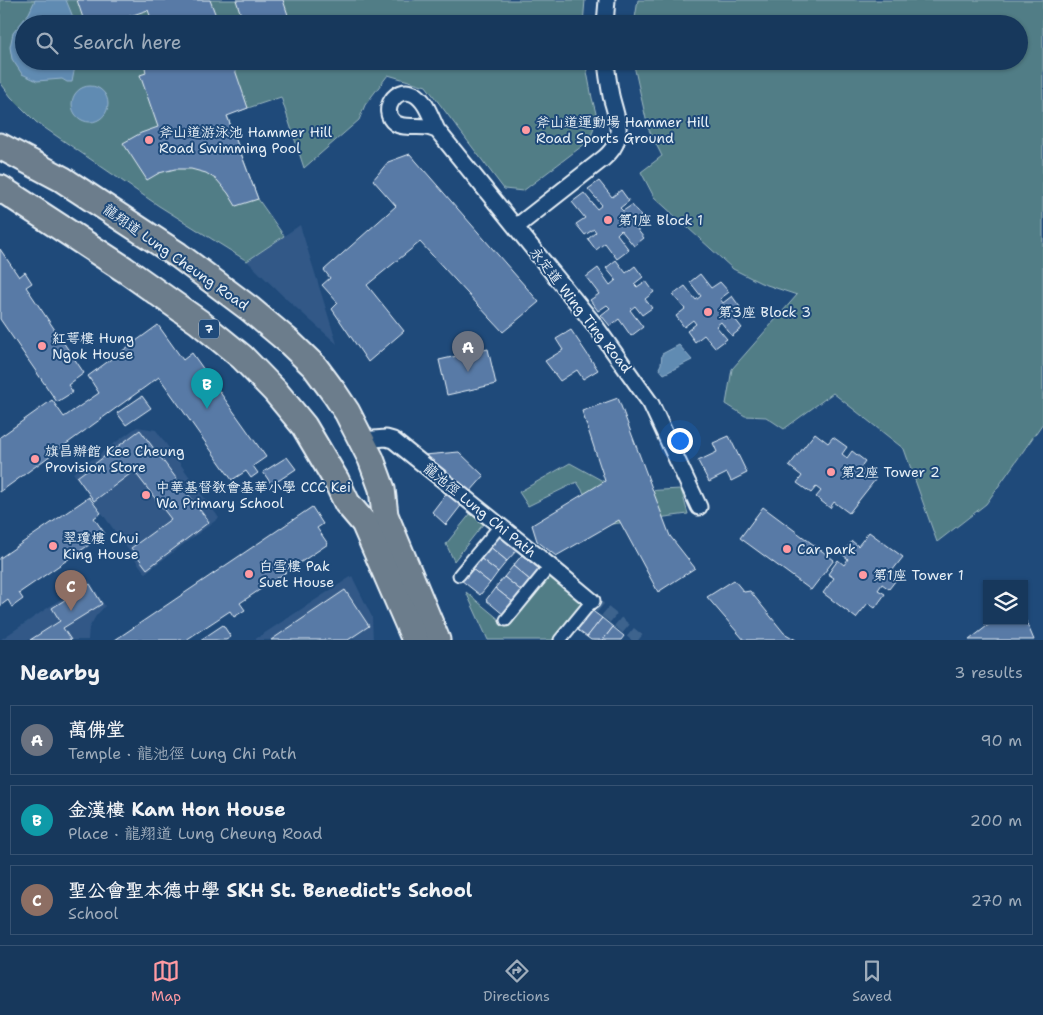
<!DOCTYPE html>
<meta charset="utf-8">
<style>
body{margin:0;font-family:"Shantell Sans","LXGW WenKai TC",sans-serif;background:#203f62;color:#f1f3f6}
.controls{position:absolute;right:15px;bottom:15px;display:grid;overflow:hidden;border-radius:0px;box-shadow:0 1px 4px #0004}
.controls button{width:45px;height:45px;display:grid;place-items:center;padding:0;border:0;border-bottom:1px solid #365272;background:#17385c;color:#f1f3f6;font:25px sans-serif}
.you{position:absolute;left:679px;top:440px;width:18px;height:18px;margin:-12px;border:4px solid #fff;border-radius:50%;background:#1a73e8;box-shadow:0 0 0 8px #1a73e833}
.badge{display:grid;place-items:center;width:32px;height:32px;border-radius:50%;background:#ff9aa2;color:#fff;font-size:16px;font-weight:700}
.pin{position:absolute;translate:-50% -41px;filter:drop-shadow(0 1px 2px #0008)}
.pin::after{content:'';position:absolute;top:26px;width:18px;height:15px;background:inherit;clip-path:polygon(0 0,100% 0,50% 100%)}
.list{margin:0;padding:0;list-style:none}
h2{display:flex;justify-content:space-between;align-items:center;height:65px;margin:0;padding:0 20px;font-size:21px}
h2 small{font-size:16px;font-weight:400;color:#9eacbb}
.list li{display:grid;grid-template-columns:32px 1fr auto;gap:15px;align-items:center;box-sizing:border-box;height:70px;margin:0 10px 10px;padding:0 10px;border:1px solid #365272;border-radius:0px}
.list b{display:block;font-size:19px;white-space:nowrap}
.list p{margin:0;font-size:16px;white-space:nowrap;color:#9eacbb}
.list em{font-size:16px;font-style:normal;color:#9eacbb}
.icon{flex:none;width:28px;height:28px;fill:none;stroke:currentColor;stroke-width:2;stroke-linecap:round;stroke-linejoin:round}
.map{position:relative;flex:none;width:1043px;height:640px;overflow:hidden}
.search{position:absolute;background:#17385c;box-shadow:0 1px 4px #0004;left:15px;right:15px;top:15px;height:55px;display:flex;align-items:center;gap:12px;box-sizing:border-box;padding:0 18px;border-radius:28px;color:#9eacbb;font-size:19px}
.sheet{height:305px;background:#17385c}
nav{display:flex;justify-content:space-around;align-items:center;box-sizing:border-box;height:70px;border-top:1px solid #365272;background:#17385c;font-size:14px;color:#9eacbb}
nav a{display:grid;justify-items:center;gap:2px}
nav .on{color:#ff9aa2}
.map>svg:first-child{display:block}
</style>
<div class="map">
<svg width="1043" height="640" viewBox="0 0 1043 640">
<rect width="100%" height="100%" fill="#1f4a7a"/>
<filter id="ink" filterUnits="userSpaceOnUse"><feTurbulence type="fractalNoise" baseFrequency=".02" numOctaves="2"/><feDisplacementMap in="SourceGraphic" scale="10" xChannelSelector="R" yChannelSelector="G"/><feConvolveMatrix kernelMatrix="1 2 1 2 8 2 1 2 1" color-interpolation-filters="sRGB"/></filter>
<g filter="url(#ink)">
<!-- built -->
<g fill="#305887">
<path d="M300,225l37,119 -53,-47 -37,-36z"/>
<path d="M137,427l19,3 63,88 -74,55 -72,-100z"/>
<path d="M352,576l20,41 1,23h-119z"/>
<path d="M89,580l16,26 -9,10 -7,12 -1,12h-88z"/>
</g>
<!-- green -->
<g fill="#517d86" stroke="#9cb7bf">
<path d="M0,0h585l-2,24h-559v37h561l7,37 5,19 -7,23 -67,51 -19,-2 -78,-103 -38,-11 -23,30 -6,15 -55,48 -23,-71 -54,18 31,84 26,37 -37,25 -88,-55 -123,-84 -25,-25 -11,-15z"/>
<path d="M638,0h405v423l-57,81 -49,38 -33,-93 -71,-56 -49,36 -18,-12 -21,-1 -19,-12 6,-35 65,-74 -36,-12 -28,-14 -79,-72 -13,-25 21,-16 -14,-28 -15,-67h386v-37h-385z"/>
<path d="M570,463l53,29 58,-3 7,25 -84,11 -27,-43 -49,24 -9,-14z"/>
<path d="M471,513l13,10 -30,38 -8,-17z"/>
<path d="M549,576l33,27 -30,37h-64l-22,-48 41,34z"/>
</g>
<!-- water -->
<g fill="#608bb2" stroke="#96b4ce">
<path d="M35,0h31l7,17v7h-49v37h52l-4,21h-5l-5,-3 -25,2 -15,-7 -10,-15 -2,-12 3,-14 16,-20z"/>
<circle cx="90" cy="104" r="18"/>
<path d="M679,345l13,15 -28,14 -5,-6 2,-4 1,-10z"/>
</g>
<!-- building -->
<g fill="#587aa6" stroke="#e8f1f8">
<path d="M77,0h133l9,24h-66l-5,-14 -42,14h-21z"/>
<path d="M236,0h47l8,24h-47z"/>
<path d="M144,61h88l16,47 -21,8 31,83 -22,7 -8,-13 -11,-13 -11,-7 -15,-4h-16l-16,4 -12,7 -24,-37 18,-10 17,-6 -18,-52 6,-2z"/>
<path d="M410,154l129,148 -36,30 -83,-90 -53,43 37,46 -36,31 -36,-53 6,-6 -16,-18 8,-7 -6,-8 72,-64 -23,-26 15,-18z"/>
<path d="M599,181l13,16 9,-7 8,11 -9,7 3,3 9,-6 9,11 -9,7 12,15 -10,8 -13,-16 -4,4 12,16 -12,9 -12,-16 -9,7 -8,-11 8,-7 -2,-3 -9,6 -9,-11 9,-6 -13,-16 12,-9 13,16 5,-4 -14,-16z"/>
<path d="M0,249l19,28 6,-5 7,11 -6,4 58,86 -16,12 5,7 -16,10 -57,-83z"/>
<path d="M616,260l10,13 9,-7 8,11 -9,7 3,3 9,-6 8,11 -9,7 7,9 -10,7 -7,-9 -5,4 13,17 -12,9 -12,-17 -9,7 -9,-11 9,-7 -3,-3 -9,6 -8,-11 9,-6 -13,-17 12,-9 12,17 6,-5 -10,-12z"/>
<path d="M700,274l11,14 9,-6 9,10 -9,7 3,4 9,-7 8,11 -9,7 11,14 -10,8 -11,-14 -5,4 11,13 -12,9 -11,-13 -9,7 -8,-11 9,-7 -3,-4 -9,7 -8,-11 9,-7 -12,-14 12,-9 11,14 5,-4 -11,-14z"/>
<path d="M158,325l25,35 9,-7 74,104 -13,9 5,7 -7,5 -5,-7 -14,9 -73,-103 -159,115v-55l52,-37 12,17 35,-24 -11,-17z"/>
<path d="M571,330l27,40 -15,9 -6,-9 -17,11 -15,-20 18,-11 -7,-11z"/>
<path d="M488,349l8,35 -49,11 -8,-35z"/>
<path d="M142,396l9,12 -25,17 -9,-12z"/>
<path d="M618,398l52,138 25,32 -37,24 -39,-72 -63,36 -19,-15 -5,-16 73,-44 -23,-70z"/>
<path d="M140,430l69,92 -62,47 -16,-21 40,-29 -37,-48 -40,30 -17,-24z"/>
<path d="M815,433l13,10 5,-6 14,10 -5,7 5,4 5,-7 13,10 -5,7 15,12 -26,33 -15,-11 -4,6 -14,-11 5,-6 -5,-4 -5,6 -14,-10 5,-7 -13,-10z"/>
<path d="M729,436l18,37 -16,8 -4,-8 -18,9 -11,-21 19,-9 -4,-9z"/>
<path d="M459,452l25,24 -14,16 -46,-37z"/>
<path d="M287,457l9,12 -24,16 -9,-13z"/>
<path d="M448,491l15,12 -17,22 -14,-13z"/>
<path d="M89,497l12,16 -7,5 11,16 -86,59 4,6 -11,8 -4,-7 -8,6v-48z"/>
<path d="M312,507l11,17 -6,4 11,16 -88,59 5,7 -11,7 -4,-6 -44,29h-71z"/>
<path d="M763,507l71,53 -23,30 -71,-52z"/>
<path d="M869,532l34,25 -11,14 7,5 -10,13 -7,-5 -4,6 7,4 -10,14 -7,-5 -12,15 -33,-25 11,-15 -6,-4 10,-14 6,5 4,-6 -6,-5 10,-13 6,5z"/>
<path d="M498,535l19,15 -10,11 -18,-15z"/>
<path d="M489,546l18,15 -9,11 -18,-14z"/>
<path d="M522,555l19,14 -10,12 -18,-15z"/>
<path d="M480,558l18,14 -8,11 -19,-15z"/>
<path d="M513,566l18,15 -8,11 -19,-15z"/>
<path d="M471,568l19,15 -10,12 -19,-15z"/>
<path d="M504,577l19,15 -9,11 -19,-15z"/>
<path d="M734,580l10,12 6,-1 34,42 12,7h-52l-37,-43z"/>
<path d="M90,584l12,20 -39,24 8,12h-41l30,-19 -8,-13z"/>
<path d="M495,588l19,15 -10,12 -18,-15z"/>
<path d="M345,590l24,36 -21,14h-77z"/>
<path d="M590,609l12,9 -15,19 -12,-9z"/>
<path d="M602,618l11,9 -10,13h-12l-4,-3z"/>
<path d="M992,621h26l2,4 6,-4 8,19h-65l22,-17z"/>
<path d="M223,625l8,12 -5,3h-24v-1z"/>
<path d="M613,627l11,9 -3,4h-18z"/>
</g>
<g fill="none" stroke-linecap="round" stroke-linejoin="round">
<!-- pedestrian-tunnel -->
<path stroke="#3d638d" stroke-width="11" stroke-dasharray="11 5.5" stroke-linecap="butt" d="M592,601l48,39"/>
<defs>
<g id="pedestrian">
<path d="M459,575l41,-49"/>
<path d="M506,620l44,-54"/>
<path d="M560,640l32,-39"/>
</g>
<g id="minor">
<path d="M605,24l2,-24"/>
<path d="M437,130c-4,-1 -8,-3 -11,-3 -10,-2 -22,2 -31,-4 -16,-12 1,-38 19,-29 12,6 17,24 23,36l157,194 57,80 48,103"/>
<path d="M516,227l88,-69c6,-5 11,-11 13,-19 4,-14 -3,-30 -6,-43 -2,-11 -4,-23 -5,-35"/>
<path d="M362,440l24,-2 7,2 157,126 42,35"/>
</g>
<g id="trunk">
<path d="M0,146l62,33 116,76 72,54 38,32 27,26 20,27 12,18 24,47 11,30 3,26 52,125"/>
<path d="M0,188l124,81 75,53 43,35 33,34 29,35 32,54 11,23 17,20 51,117"/>
</g>
</defs>
<!-- pedestrian casing -->
<use href="#pedestrian" stroke="#e8f1f8" stroke-width="15"/>
<!-- minor casing -->
<use href="#minor" stroke="#e8f1f8" stroke-width="19"/>
<!-- trunk casing -->
<use href="#trunk" stroke="#e8f1f8" stroke-width="29"/>
<!-- pedestrian -->
<use href="#pedestrian" stroke="#1f4a7a" stroke-width="11"/>
<!-- minor -->
<use href="#minor" stroke="#1f4a7a" stroke-width="15"/>
<!-- trunk -->
<use href="#trunk" stroke="#6c7d8c" stroke-width="25"/>
</g>
</g>
<!-- markers -->
<g fill="#ff9aa2" stroke="#1f4a7a" stroke-width="2">
<circle cx="526" cy="130" r="5"/>
<circle cx="149" cy="140" r="5"/>
<circle cx="608" cy="220" r="5"/>
<circle cx="708" cy="312" r="5"/>
<circle cx="42" cy="346" r="5"/>
<circle cx="35" cy="459" r="5"/>
<circle cx="831" cy="472" r="5"/>
<circle cx="146" cy="495" r="5"/>
<circle cx="53" cy="546" r="5"/>
<circle cx="787" cy="549" r="5"/>
<circle cx="249" cy="574" r="5"/>
<circle cx="863" cy="575" r="5"/>
</g>
<g text-anchor="middle" stroke-width="4" stroke-linejoin="round" paint-order="stroke">
<!-- shield labels -->
<rect fill="#1f4a7a" stroke="#acbfd2" stroke-width="1" x="199" y="319.5" width="20" height="19" rx="4"/>
<g font-size="12" font-weight="bold" fill="#e8f1f8">
<text x="209" y="333">7</text>
</g>
<!-- poi labels -->
<g font-size="14" fill="#e8f1f8" stroke="#1f4a7a" text-anchor="start">
<text x="536" y="127">斧山道運動場 Hammer Hill<tspan x="536" dy="16">Road Sports Ground</tspan></text>
<text x="159" y="137">斧山道游泳池 Hammer Hill<tspan x="159" dy="16">Road Swimming Pool</tspan></text>
<text x="618" y="225">第1座 Block 1</text>
<text x="718" y="317">第3座 Block 3</text>
<text x="52" y="343">紅萼樓 Hung<tspan x="52" dy="16">Ngok House</tspan></text>
<text x="45" y="456">旗昌辦館 Kee Cheung<tspan x="45" dy="16">Provision Store</tspan></text>
<text x="841" y="477">第2座 Tower 2</text>
<text x="156" y="492">中華基督教會基華小學 CCC Kei<tspan x="156" dy="16">Wa Primary School</tspan></text>
<text x="63" y="543">翠瓊樓 Chui<tspan x="63" dy="16">King House</tspan></text>
<text x="797" y="554">Car park</text>
<text x="259" y="571">白雪樓 Pak<tspan x="259" dy="16">Suet House</tspan></text>
<text x="873" y="580">第1座 Tower 1</text>
</g>
<!-- street labels -->
<g font-size="14" fill="#e8f1f8" stroke="#1f4a7a">
<text transform="translate(176 257) rotate(35)" y="5">龍翔道 Lung Cheung Road</text>
<text transform="translate(581 310) rotate(52)" y="5">永定道 Wing Ting Road</text>
<text transform="translate(480 510) rotate(39)" y="5">龍池徑 Lung Chi Path</text>
</g>
</g>
</svg>
<div class="controls">
<button><svg class="icon" aria-label="layers" viewBox="0 0 24 24"><path d="M12 4l9 5-9 5-9-5zM3 14l9 5 9-5"/></svg></button>
</div>
<div class="you"></div>
<div class="pin badge" style="left:468px;top:372px;background:#6b7280">A</div>
<div class="pin badge" style="left:207px;top:409px;background:#0f9aa8">B</div>
<div class="pin badge" style="left:71px;top:611px;background:#8d6e63">C</div>
<div class="search"><svg class="icon" aria-label="search" viewBox="0 0 24 24"><circle cx="10" cy="10" r="6"/><path d="M15 15l6 6"/></svg>Search here</div>
</div>
<section class="sheet">
<h2>Nearby<small>3 results</small></h2>
<ul class="list">
<li><span class="badge" style="background:#6b7280">A</span><div><b>萬佛堂</b><p>Temple · 龍池徑 Lung Chi Path</p></div><em>90 m</em></li>
<li><span class="badge" style="background:#0f9aa8">B</span><div><b>金漢樓 Kam Hon House</b><p>Place · 龍翔道 Lung Cheung Road</p></div><em>200 m</em></li>
<li><span class="badge" style="background:#8d6e63">C</span><div><b>聖公會聖本德中學 SKH St. Benedict's School</b><p>School</p></div><em>270 m</em></li>
</ul>
</section>
<nav>
<a class="on"><svg class="icon" aria-label="map" viewBox="0 0 24 24"><path d="M3 6l6-2 6 2 6-2v14l-6 2-6-2-6 2zM9 4v14M15 6v14"/></svg>Map</a>
<a><svg class="icon" aria-label="directions" viewBox="0 0 24 24"><path d="M12 3l9 9-9 9-9-9zM9 14v-3h6M13 9l2 2-2 2"/></svg>Directions</a>
<a><svg class="icon" aria-label="saved" viewBox="0 0 24 24"><path d="M7 4h10v16l-5-4-5 4z"/></svg>Saved</a>
</nav>
